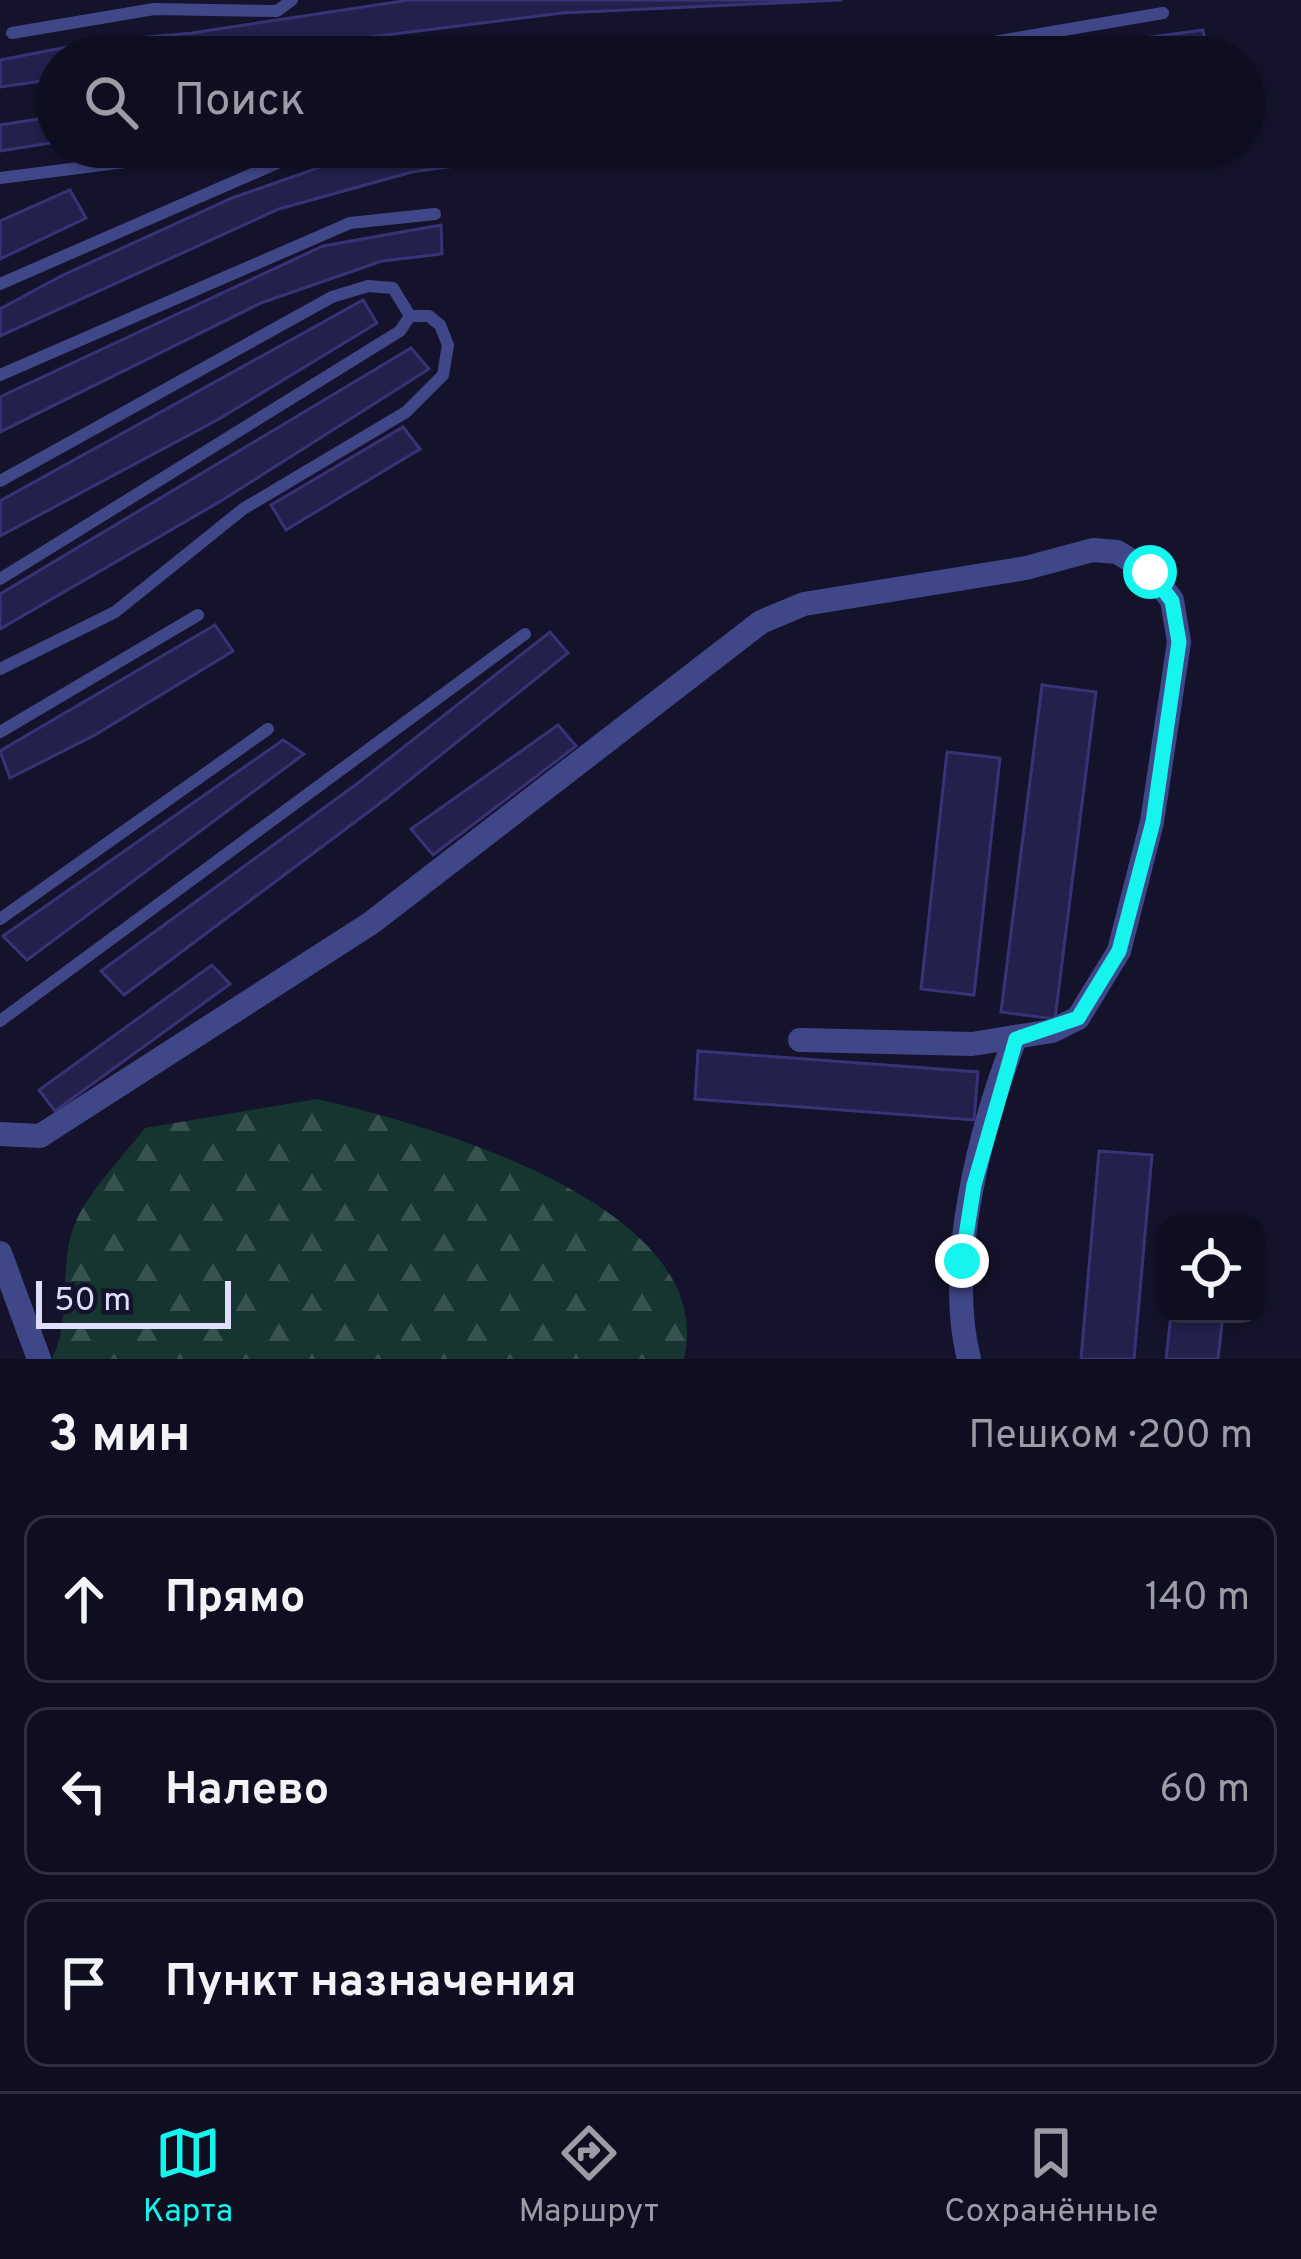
<!DOCTYPE html>
<html lang="ru">
<meta charset="utf-8">
<style>
body{margin:0;font-family:Overpass,sans-serif;background:#1d1c2d;color:#f1f3f6}
.controls{position:absolute;right:36px;bottom:36px;display:grid;overflow:hidden;border-radius:24px;box-shadow:0 3px 9px #0004}
.controls button{width:108px;height:108px;display:grid;place-items:center;padding:0;border:0;border-bottom:3px solid #2f2e3e;background:#0f0e20;color:#f1f3f6;font:60px sans-serif}
.scale{position:absolute;left:36px;bottom:30px;width:195px;box-sizing:border-box;padding-left:12px;border:6px solid #dfdffd;border-top:0;font-size:33px;line-height:42px;white-space:nowrap;color:#dfdffd;-webkit-text-stroke:9px #14132b;paint-order:stroke}
.stop{position:absolute;width:36px;height:36px;margin:-27px;border:9px solid #15f4ee;border-radius:50%;background:#fff}
.stop.end{background:#15f4ee;border-color:#fff;box-shadow:0 3px 12px #0008}
.list{margin:0;padding:0;list-style:none}
h2{display:flex;justify-content:space-between;align-items:center;height:156px;margin:0;padding:0 48px;font-size:51px}
h2 small{font-size:39px;font-weight:400;color:#9b9ca5}
.list li{display:grid;grid-template-columns:78px 1fr auto;gap:36px;align-items:center;box-sizing:border-box;height:168px;margin:0 24px 24px;padding:0 24px;border:3px solid #2f2e3e;border-radius:24px}
.list b{display:block;font-size:45px;white-space:nowrap}
.list em{font-size:39px;font-style:normal;color:#9b9ca5}
.icon{flex:none;width:66px;height:66px;fill:none;stroke:currentColor;stroke-width:2;stroke-linecap:round;stroke-linejoin:round}
.map{position:relative;flex:none;width:1301px;height:1359px;overflow:hidden}
.search{position:absolute;background:#0f0e20;box-shadow:0 3px 9px #0004;left:36px;right:36px;top:36px;height:132px;display:flex;align-items:center;gap:30px;box-sizing:border-box;padding:0 42px;border-radius:66px;color:#9b9ca5;font-size:45px}
.sheet{height:732px;background:#0f0e20}
nav{display:flex;justify-content:space-around;align-items:center;box-sizing:border-box;height:168px;border-top:3px solid #2f2e3e;background:#0f0e20;font-size:33px;color:#9b9ca5}
nav a{display:grid;justify-items:center;gap:6px}
nav .on{color:#15f4ee}
.map>svg:first-child{display:block}
</style>
<div class="map">
<svg width="1301" height="1359" viewBox="0 0 1301 1359">
<defs>
<pattern id="forest-firs" width="22" height="20" patternUnits="userSpaceOnUse" patternTransform="scale(3)"><rect width="22" height="20" fill="#163530"/><path d="M5 1l3.5 6h-7zM16 11l3.5 6h-7z" fill="#37524f"/></pattern>
</defs>
<rect width="100%" height="100%" fill="#14132b"/>
<!-- forest -->
<path fill="url(#forest-firs)" d="M317,1099c109,25 403,106 367,260h-633c20,-29 8,-91 22,-130 12,-35 49,-71 72,-101z"/>
<!-- building -->
<g fill="#23204c" stroke="#383376" stroke-width="3">
<path d="M409,0h433l-280,13 -352,44h-153v22l-57,8v-27l93,-18 99,-9z"/>
<path d="M1203,30l5,26 -6,1h-196z"/>
<path d="M57,116v26l-57,9v-26z"/>
<path d="M394,147l191,1 -173,24 -133,37 -279,127v-27l61,-33 171,-78 140,-49z"/>
<path d="M70,190l16,28 -86,41v-38z"/>
<path d="M441,225l1,29 -60,7 -121,42 -261,129v-35l173,-81 150,-70z"/>
<path d="M363,300l14,23 -158,96 -219,117v-35z"/>
<path d="M411,348l18,21 -208,132 -221,128v-35z"/>
<path d="M403,427l17,22 -134,81 -15,-25z"/>
<path d="M215,625l18,26 -138,84 -85,43 -10,-27z"/>
<path d="M550,632l18,21 -181,145 -263,197 -23,-24 257,-188z"/>
<path d="M1042,685l54,7 -41,327 -54,-7z"/>
<path d="M558,725l18,21 -143,109 -22,-26z"/>
<path d="M283,740l21,14 -277,206 -24,-24z"/>
<path d="M947,752l53,6 -26,237 -53,-6z"/>
<path d="M212,965l18,19 -175,127 -16,-21z"/>
<path d="M698,1051l280,21 -4,48 -279,-21z"/>
<path d="M1099,1151l53,4 -18,204h-53z"/>
<path d="M1171,1314h52l-5,45h-52z"/>
</g>
<g fill="none" stroke-linecap="round" stroke-linejoin="round">
<!-- lane -->
<g stroke="#404788" stroke-width="12">
<path d="M12,33l142,-24 123,2 15,-11"/>
<path d="M905,57l258,-44"/>
<path d="M0,178l243,-31"/>
<path d="M0,284l314,-137"/>
<path d="M0,375l350,-152 85,-9"/>
<path d="M0,481l332,-184 36,-11 25,2 17,28"/>
<path d="M0,579l400,-248 10,-15h19l11,9 8,20 -5,30 -37,37 -163,97 -128,103 -115,57"/>
<path d="M0,732l198,-117"/>
<path d="M0,919l268,-190"/>
<path d="M0,1021l525,-387"/>
</g>
<!-- street -->
<g stroke="#404788" stroke-width="24">
<path d="M0,1134l40,2 331,-213 390,-301 43,-18 222,-36 67,-18 24,2 33,20 22,28 7,42 -27,180 -33,129 -41,67 -26,13 -80,13 -172,-4"/>
<path d="M0,1253l39,106"/>
<path d="M969,1359c-24,-94 11,-231 46,-320"/>
</g>
</g>
<g fill="none" stroke-linecap="round" stroke-linejoin="round">
<!-- route -->
<path stroke="#15f4ee" stroke-width="15" d="M962,1261l12,-76 42,-146 62,-21 41,-67 34,-129 26,-180 -7,-41 -22,-29"/>
</g>
</svg>
<div class="controls">
<button><svg class="icon" aria-label="locate" viewBox="0 0 24 24"><circle cx="12" cy="12" r="6"/><path d="M12 2v4M12 18v4M2 12h4M18 12h4"/></svg></button>
</div>
<div class="scale">50 m</div>
<div class="stop" style="left:1150px;top:572px"></div>
<div class="stop end" style="left:962px;top:1261px"></div>
<div class="search"><svg class="icon" aria-label="search" viewBox="0 0 24 24"><circle cx="10" cy="10" r="6"/><path d="M15 15l6 6"/></svg>Поиск</div>
</div>
<section class="sheet">
<h2>3 мин<small>Пешком · 200 m</small></h2>
<ul class="list">
<li><svg class="icon" aria-label="ahead" viewBox="0 0 24 24"><path d="M12 20V5M6 11l6-6 6 6"/></svg><div><b>Прямо</b></div><em>140 m</em></li>
<li><svg class="icon" aria-label="left" viewBox="0 0 24 24"><path d="M17 20v-9H6M10 6l-5 5 5 5"/></svg><div><b>Налево</b></div><em>60 m</em></li>
<li><svg class="icon" aria-label="arrive" viewBox="0 0 24 24"><path d="M6 21V4h12l-3 4 3 4H6"/></svg><div><b>Пункт назначения</b></div></li>
</ul>
</section>
<nav>
<a class="on"><svg class="icon" aria-label="map" viewBox="0 0 24 24"><path d="M3 6l6-2 6 2 6-2v14l-6 2-6-2-6 2zM9 4v14M15 6v14"/></svg>Карта</a>
<a><svg class="icon" aria-label="directions" viewBox="0 0 24 24"><path d="M12 3l9 9-9 9-9-9zM9 14v-3h6M13 9l2 2-2 2"/></svg>Маршрут</a>
<a><svg class="icon" aria-label="saved" viewBox="0 0 24 24"><path d="M7 4h10v16l-5-4-5 4z"/></svg>Сохранённые</a>
</nav>
